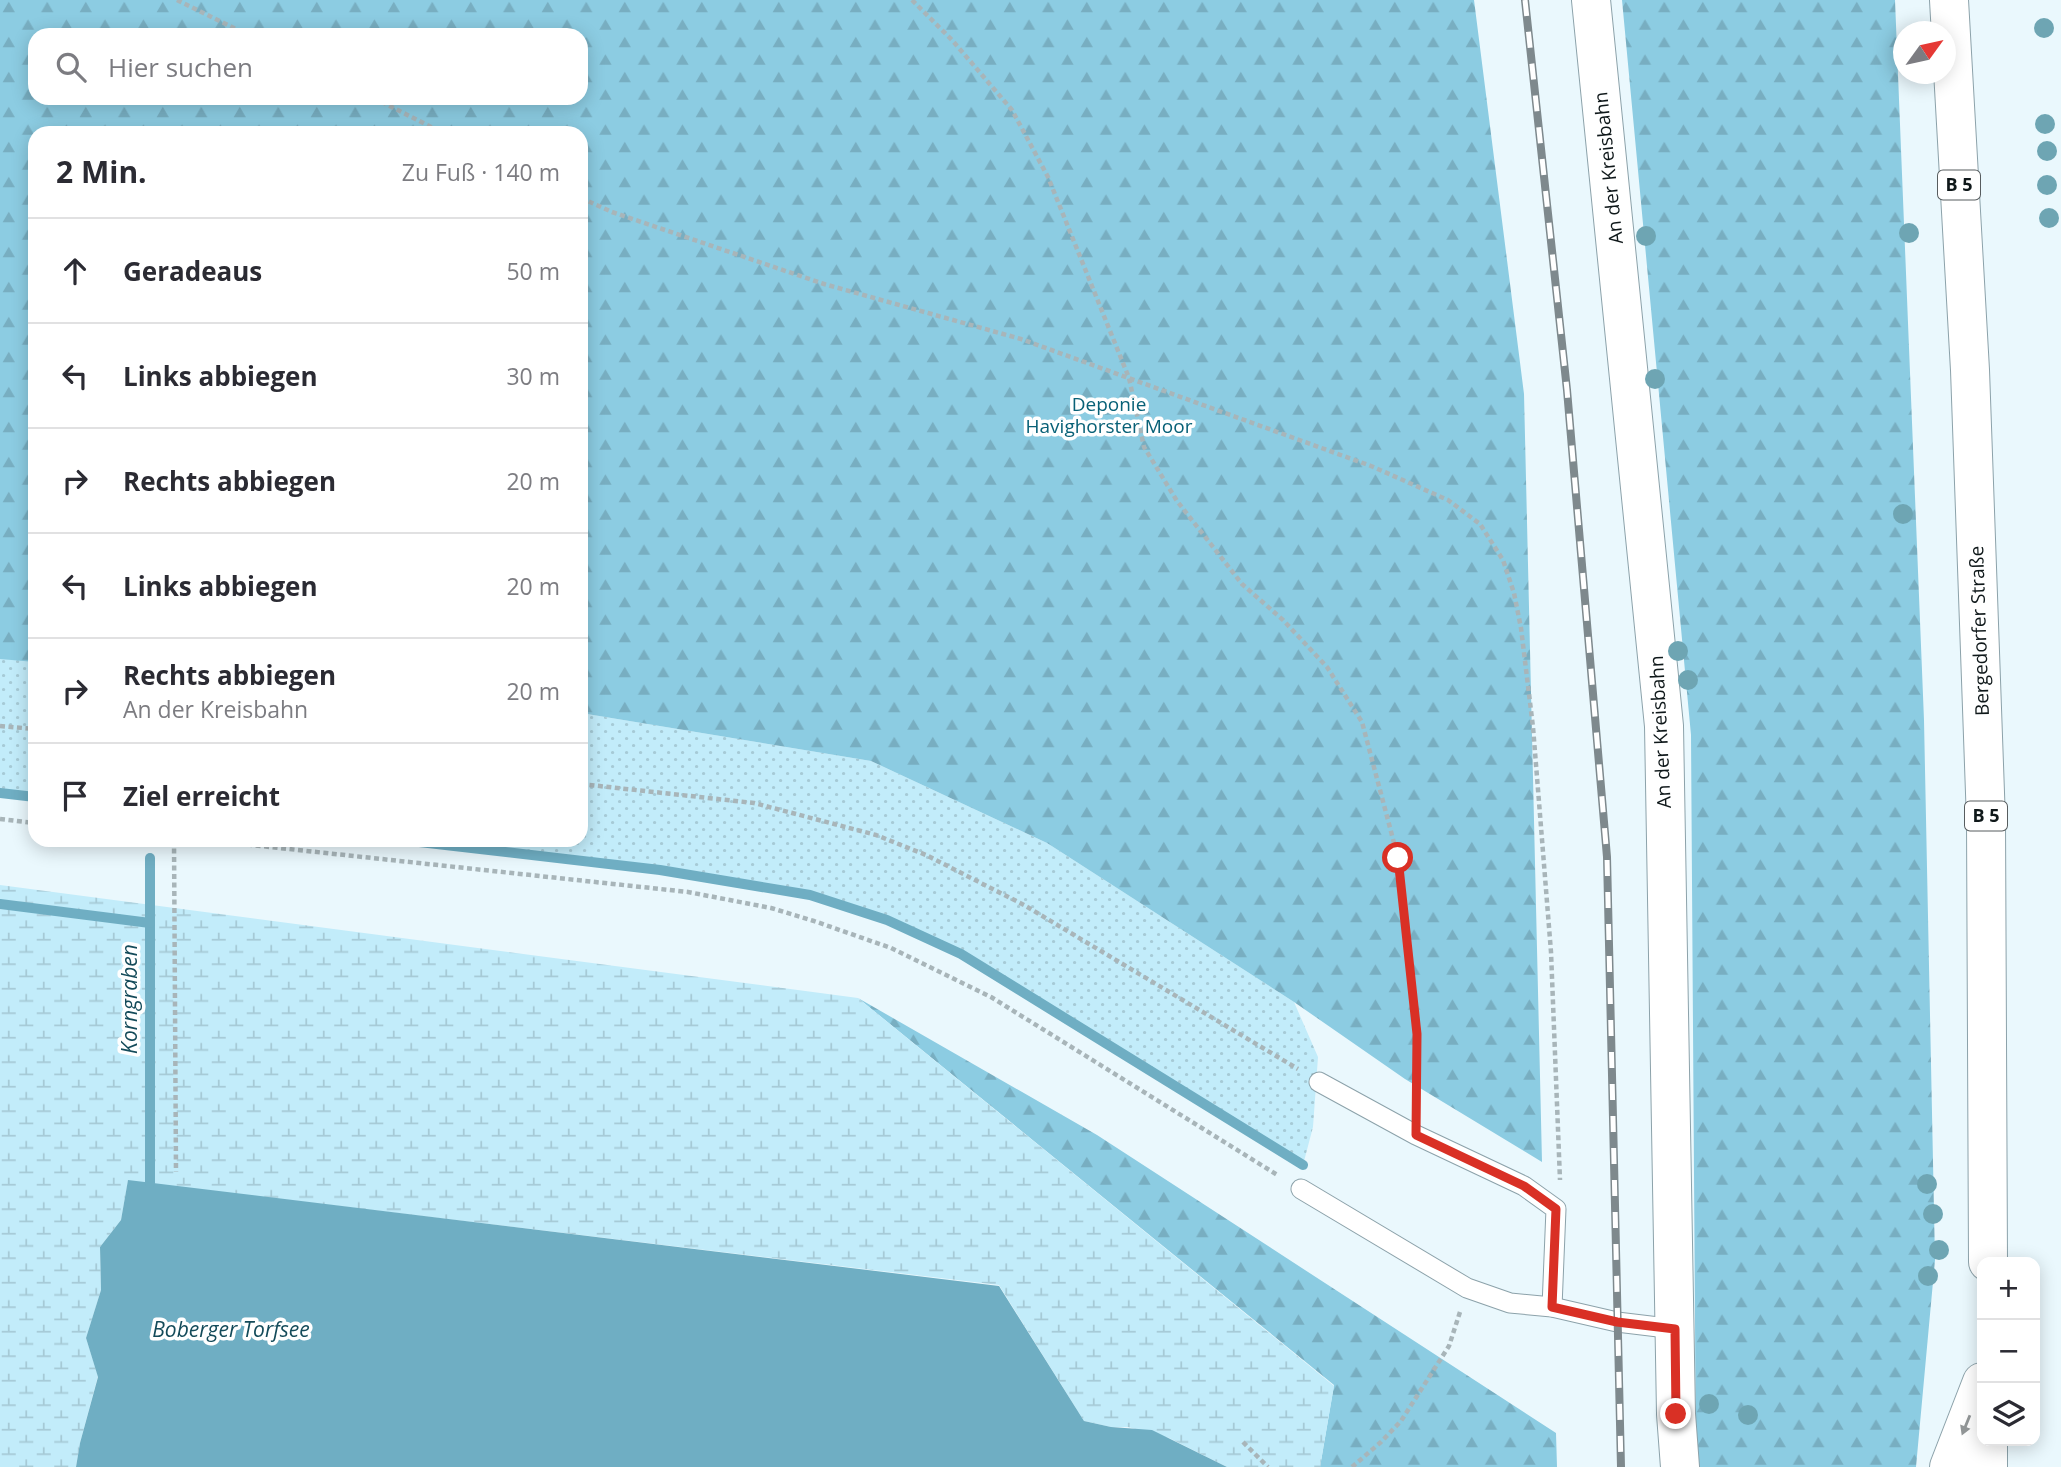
<!DOCTYPE html>
<html lang="de">
<meta charset="utf-8">
<style>
body{margin:0;font-family:"Open Sans",sans-serif;background:#f2f2f3;color:#2b2b33}
.controls{position:absolute;right:21px;bottom:21px;display:grid;overflow:hidden;border-radius:14px;box-shadow:0 4px 18px #0003}
.controls button{width:63px;height:63px;display:grid;place-items:center;padding:0;border:0;border-bottom:2px solid #e1e1e2;background:#fff;color:#2b2b33;font:35px sans-serif}
.compass{position:absolute;left:1893px;top:21px;width:63px;height:63px;border-radius:50%;background:#fff;box-shadow:0 4px 18px #0003;rotate:57deg}
.stop{position:absolute;width:21px;height:21px;margin:-16px;border:5px solid #d93025;border-radius:50%;background:#fff}
.stop.end{background:#d93025;border-color:#fff;box-shadow:0 2px 7px #0008}
.list{margin:0;padding:0;list-style:none}
h2{display:flex;justify-content:space-between;align-items:center;height:91px;margin:0;padding:0 28px;font-size:30px}
h2 small{font-size:23px;font-weight:400;color:#7c7c81}
.list li{display:grid;grid-template-columns:46px 1fr auto;gap:21px;align-items:center;box-sizing:border-box;height:105px;padding:0 28px;border-top:2px solid #e1e1e2}
.list b{display:block;font-size:26px;white-space:nowrap}
.list p{margin:0;font-size:23px;white-space:nowrap;color:#7c7c81}
.list em{font-size:23px;font-style:normal;color:#7c7c81}
.icon{flex:none;width:38px;height:38px;fill:none;stroke:currentColor;stroke-width:2;stroke-linecap:round;stroke-linejoin:round}
.map{position:relative;flex:none;width:2061px;height:1467px;overflow:hidden}
.search{position:absolute;background:#fff;box-shadow:0 4px 18px #0003;left:28px;top:28px;width:560px;height:77px;display:flex;align-items:center;gap:18px;box-sizing:border-box;padding:0 24px;border-radius:21px;color:#7c7c81;font-size:26px}
.panel{position:absolute;background:#fff;box-shadow:0 4px 18px #0003;left:28px;top:126px;width:560px;height:721px;border-radius:21px}
.map>svg:first-child{display:block}
</style>
<div class="map">
<svg width="2061" height="1467" viewBox="0 0 2061 1467">
<defs>
<pattern id="grass-dots" width="8" height="8" patternUnits="userSpaceOnUse" patternTransform="scale(1.75)"><rect width="8" height="8" fill="#c2ecfa"/><path d="M2 2h.1M6 6h.1" fill="none" stroke="#a6cad6" stroke-width="1.8" stroke-linecap="round"/></pattern>
<pattern id="forest-firs" width="22" height="20" patternUnits="userSpaceOnUse" patternTransform="scale(1.75)"><rect width="22" height="20" fill="#8ccce2"/><path d="M5 1l3.5 6h-7zM16 11l3.5 6h-7z" fill="#78aec1"/></pattern>
<pattern id="wetland-marsh" width="20" height="14" patternUnits="userSpaceOnUse" patternTransform="scale(1.75)"><rect width="20" height="14" fill="#c2ecfa"/><path d="M1 5h8M5 5V1M11 12h8M15 12V8" fill="none" stroke="#a6cad6"/></pattern>
</defs>
<rect width="100%" height="100%" fill="#eaf8fd"/>
<!-- grass -->
<g fill="url(#grass-dots)">
<path d="M0,651l35,3v143l-35,-4z"/>
<path d="M581,713l290,48 176,82 247,159 24,55 -5,70 -10,38 -342,-211 -74,-34 -77,-25 -150,-25 -258,-30h179z"/>
</g>
<!-- forest -->
<g fill="url(#forest-firs)" fill-rule="evenodd">
<path d="M0,0h1474l50,394 18,768 -137,-83 -111,-77 -247,-159 -176,-82 -290,-48v-580h-546v529l-35,-3zM35,35h546v63h-546z"/>
<path d="M1622,0h273l29,720 11,540 -19,207h-220l-5,-732z"/>
<path d="M858,998l239,137 459,298 1,34h-237l14,-82z"/>
</g>
<!-- wetland -->
<path fill="url(#wetland-marsh)" d="M0,885l858,113 476,388 -14,81h-93l-58,-29 -41,-11h-17l-27,-6 -85,-136 -871,-104 -7,39 -21,27 1,43 -15,48 12,38 -18,67 -4,24h-76z"/>
<!-- water -->
<path fill="#6faec3" d="M128,1180l871,106 85,135 27,6 41,3 75,37h-1151l4,-24 18,-66 -12,-39 15,-48 -1,-43 21,-27z"/>
<g fill="none" stroke-linecap="round" stroke-linejoin="round">
<!-- stream -->
<g stroke="#6faec3" stroke-width="10">
<path d="M0,793l35,4"/>
<path d="M402,840l258,30 150,25 77,25 74,34 342,211"/>
<path d="M0,904l150,19v260"/>
<path d="M150,923v-65"/>
</g>
<defs>
<g id="service">
<path d="M1319,1082l97,53 108,51 32,23 -4,98"/>
<path d="M1301,1189l166,99 43,15 42,4 65,15 58,7"/>
</g>
<path id="minor" d="M1591,0l73,726 12,688 4,53"/>
<g id="primary">
<path d="M1949,0l21,370 16,451 2,441"/>
<path d="M1949,1467l33,-85"/>
<path d="M1988,1467v-26"/>
</g>
</defs>
<!-- service casing -->
<use href="#service" stroke="#8ca2aa" stroke-width="21"/>
<!-- minor casing -->
<use href="#minor" stroke="#8ca2aa" stroke-width="40"/>
<!-- primary casing -->
<use href="#primary" stroke="#8ca2aa" stroke-width="40"/>
<!-- path -->
<g stroke="#a8b5b9" stroke-width="4.5" stroke-dasharray="5 3.5" stroke-linecap="butt">
<path d="M177,0l71,35"/>
<path d="M912,0l40,40 60,70 36,67 81,201 15,69 33,54 65,83 41,36 44,47 35,55 36,136 19,177 -1,68"/>
<path d="M374,98l69,35"/>
<path d="M581,198l31,14 212,72 197,55 350,127 77,34 32,24 23,36 11,33 7,35 12,99 18,225 9,228"/>
<path d="M0,726l35,3"/>
<path d="M581,784l173,19 122,32 50,20 98,50 274,164"/>
<path d="M0,819l35,4"/>
<path d="M174,840l2,332"/>
<path d="M205,840l483,52 83,16 43,13 77,27 100,49 288,179"/>
<path d="M1243,1442l25,25"/>
<path d="M1352,1467l29,-25 20,-21 48,-75 11,-34"/>
</g>
<!-- service -->
<use href="#service" stroke="#fff" stroke-width="19"/>
<!-- minor -->
<use href="#minor" stroke="#fff" stroke-width="38"/>
<!-- primary -->
<use href="#primary" stroke="#fff" stroke-width="38"/>
<defs>
<path id="rail" d="M1525,0l42,390 40,467 14,610"/>
</defs>
<!-- rail casing -->
<use href="#rail" stroke="#7e898d" stroke-width="8"/>
<!-- rail -->
<use href="#rail" stroke="#fff" stroke-width="5" stroke-dasharray="16" stroke-linecap="butt"/>
</g>
<!-- trees -->
<g fill="#6ea5b3">
<circle cx="2044" cy="28" r="10"/>
<circle cx="2045" cy="124" r="10"/>
<circle cx="2047" cy="151" r="10"/>
<circle cx="2047" cy="185" r="10"/>
<circle cx="2049" cy="218" r="10"/>
<circle cx="1909" cy="233" r="10"/>
<circle cx="1646" cy="236" r="10"/>
<circle cx="1655" cy="379" r="10"/>
<circle cx="1903" cy="514" r="10"/>
<circle cx="1678" cy="651" r="10"/>
<circle cx="1688" cy="680" r="10"/>
<circle cx="1927" cy="1184" r="10"/>
<circle cx="1933" cy="1214" r="10"/>
<circle cx="1939" cy="1250" r="10"/>
<circle cx="1928" cy="1276" r="10"/>
<circle cx="1709" cy="1404" r="10"/>
<circle cx="1748" cy="1415" r="10"/>
</g>
<!-- one-way arrows -->
<defs><path id="oneway-solid" d="M-6-.8H1V-3.2L6.5 0L1 3.2V.8H-6Z" transform="scale(1.75)"/></defs>
<use fill="#939798" href="#oneway-solid" transform="translate(1966 1425) rotate(112)"/>
<g fill="none" stroke-linecap="round" stroke-linejoin="round">
<!-- route -->
<path stroke="#d93025" stroke-width="9" d="M1398,858l19,176 -1,101 108,51 32,23 -4,98 65,15 58,7 1,85"/>
</g>
<g text-anchor="middle" stroke-width="7" stroke-linejoin="round" paint-order="stroke">
<!-- shield labels -->
<g fill="#fff" stroke="#575d5f" stroke-width="2">
<rect x="1938" y="170.5" width="42" height="29" rx="5"/>
<rect x="1965" y="801.5" width="42" height="29" rx="5"/>
</g>
<g font-size="18" font-weight="bold" fill="#0f181a">
<text x="1959" y="191">B 5</text>
<text x="1986" y="822">B 5</text>
</g>
<!-- street labels -->
<g font-size="19" fill="#0f181a" stroke="#fff">
<text transform="translate(1608 168) rotate(-96)" y="7">An der Kreisbahn</text>
<text transform="translate(1979 631) rotate(-92)" y="7">Bergedorfer Straße</text>
<text transform="translate(1660 732) rotate(-93)" y="7">An der Kreisbahn</text>
</g>
<!-- park labels -->
<g font-size="19" fill="#086177" stroke="#fff">
<text x="1109" y="411">Deponie<tspan x="1109" dy="22">Havighorster Moor</tspan></text>
</g>
<!-- water labels -->
<g font-size="21" font-style="italic" fill="#144b5a" stroke="#fff">
<text transform="translate(130 999) rotate(-90)" y="7">Korngraben</text>
<text x="231" y="1337">Boberger Torfsee</text>
</g>
</g>
</svg>
<div class="controls">
<button>+</button>
<button>−</button>
<button><svg class="icon" aria-label="layers" viewBox="0 0 24 24"><path d="M12 4l9 5-9 5-9-5zM3 14l9 5 9-5"/></svg></button>
</div>
<svg class="compass" viewBox="-18 -18 36 36"><path d="M0-13l5 13h-10z" fill="#e53935"/><path d="M0 13l5-13h-10z" fill="#7c7c81"/></svg>
<div class="stop" style="left:1398px;top:858px"></div>
<div class="stop end" style="left:1676px;top:1414px"></div>
<div class="search"><svg class="icon" aria-label="search" viewBox="0 0 24 24"><circle cx="10" cy="10" r="6"/><path d="M15 15l6 6"/></svg>Hier suchen</div>
<section class="panel">
<h2>2 Min.<small>Zu Fuß · 140 m</small></h2>
<ul class="list">
<li><svg class="icon" aria-label="ahead" viewBox="0 0 24 24"><path d="M12 20V5M6 11l6-6 6 6"/></svg><div><b>Geradeaus</b></div><em>50 m</em></li>
<li><svg class="icon" aria-label="left" viewBox="0 0 24 24"><path d="M17 20v-9H6M10 6l-5 5 5 5"/></svg><div><b>Links abbiegen</b></div><em>30 m</em></li>
<li><svg class="icon" aria-label="right" viewBox="0 0 24 24"><path d="M7 20v-9h11M14 6l5 5-5 5"/></svg><div><b>Rechts abbiegen</b></div><em>20 m</em></li>
<li><svg class="icon" aria-label="left" viewBox="0 0 24 24"><path d="M17 20v-9H6M10 6l-5 5 5 5"/></svg><div><b>Links abbiegen</b></div><em>20 m</em></li>
<li><svg class="icon" aria-label="right" viewBox="0 0 24 24"><path d="M7 20v-9h11M14 6l5 5-5 5"/></svg><div><b>Rechts abbiegen</b><p>An der Kreisbahn</p></div><em>20 m</em></li>
<li><svg class="icon" aria-label="arrive" viewBox="0 0 24 24"><path d="M6 21V4h12l-3 4 3 4H6"/></svg><div><b>Ziel erreicht</b></div></li>
</ul>
</section>
</div>
